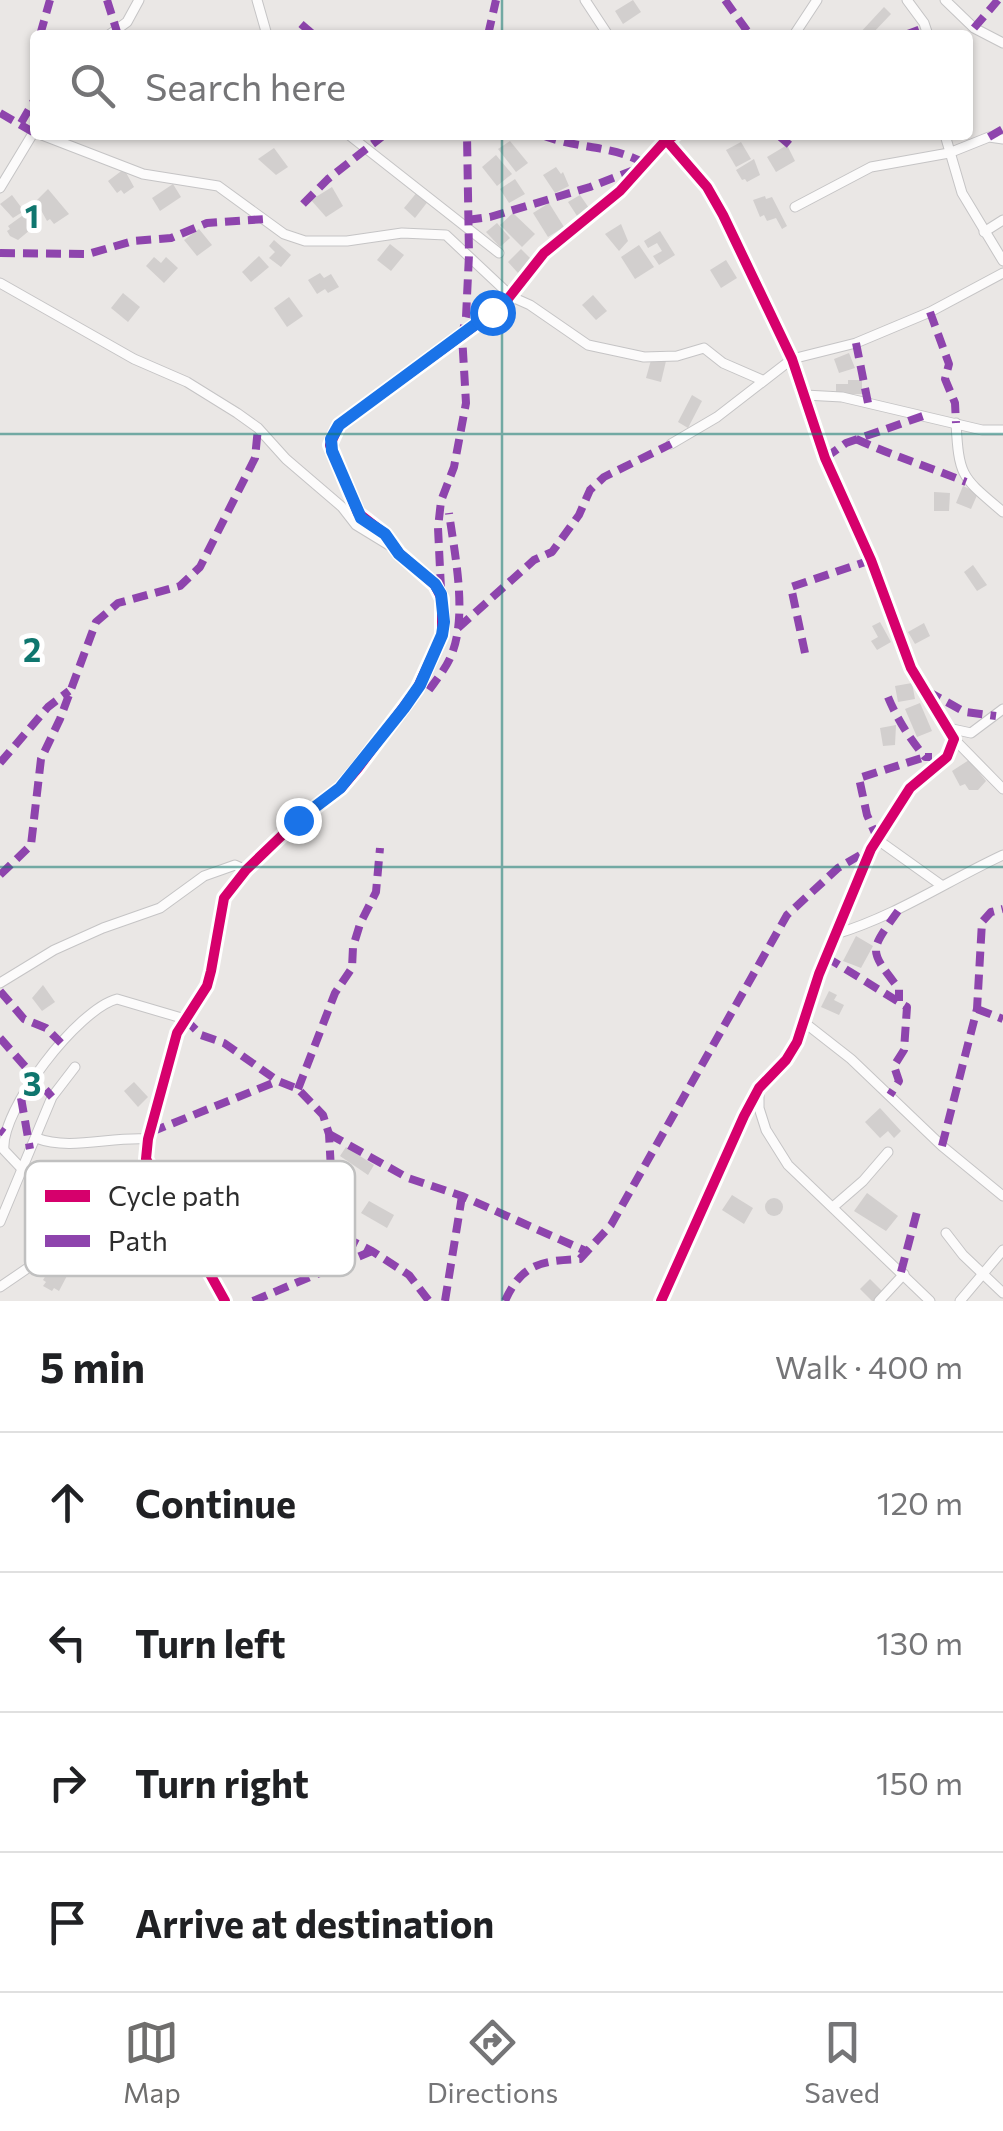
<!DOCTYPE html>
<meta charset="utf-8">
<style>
body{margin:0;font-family:Commissioner,sans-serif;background:#f6f6f6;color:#202124}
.stop{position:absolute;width:30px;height:30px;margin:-22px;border:8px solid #1a73e8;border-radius:50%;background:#fff}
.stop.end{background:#1a73e8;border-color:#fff;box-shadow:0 2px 10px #0008}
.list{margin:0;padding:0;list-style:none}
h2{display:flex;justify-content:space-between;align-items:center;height:130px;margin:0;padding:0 40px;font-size:42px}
h2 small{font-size:32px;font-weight:400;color:#757577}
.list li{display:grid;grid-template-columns:65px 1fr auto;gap:30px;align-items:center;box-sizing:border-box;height:140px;padding:0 40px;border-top:2px solid #e0e0e0}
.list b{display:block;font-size:38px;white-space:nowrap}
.list em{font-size:32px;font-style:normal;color:#757577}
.icon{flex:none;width:55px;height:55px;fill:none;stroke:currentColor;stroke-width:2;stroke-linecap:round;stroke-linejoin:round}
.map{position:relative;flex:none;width:1003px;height:1301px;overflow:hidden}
.search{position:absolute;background:#fff;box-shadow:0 2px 8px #0004;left:30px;right:30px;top:30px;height:110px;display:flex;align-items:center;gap:25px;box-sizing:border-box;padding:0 35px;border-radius:10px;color:#757577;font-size:38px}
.sheet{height:690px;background:#fff}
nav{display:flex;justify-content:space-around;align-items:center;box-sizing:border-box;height:140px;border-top:2px solid #e0e0e0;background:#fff;font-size:28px;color:#757577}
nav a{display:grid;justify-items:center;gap:5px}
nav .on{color:#6f6e6d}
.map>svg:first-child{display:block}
</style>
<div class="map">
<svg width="1003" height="1301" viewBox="0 0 1003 1301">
<rect width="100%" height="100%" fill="#eae7e5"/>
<!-- building -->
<g fill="#d2cfce">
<path d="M633,0l8,12 -18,12 -8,-13z"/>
<path d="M884,7l7,7 -20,21h-13z"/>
<path d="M510,141l18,22 -12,9 -18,-23z"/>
<path d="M741,142l10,17 -15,8 -10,-17z"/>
<path d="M787,145l8,16 -19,11 -9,-15z"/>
<path d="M274,148l14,19 -12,8 -18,-16z"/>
<path d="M496,155l16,19 -15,12 -15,-19z"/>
<path d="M754,159l6,16 -13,7 -2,-3 -3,1 -6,-10z"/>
<path d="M556,167l5,7 2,-2 6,14 -14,7 -12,-18z"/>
<path d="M124,169l10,18 -10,7 -3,-4 -4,3 -9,-12z"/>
<path d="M515,179l10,15 -16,9 -9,-14z"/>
<path d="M173,184l8,13 -21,14 -8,-13z"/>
<path d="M332,187l11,19 -17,11 -15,-17z"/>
<path d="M48,189l21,25 -15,10 -4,-5 -3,2 -11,-20z"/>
<path d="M418,191l11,9 -14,18 -11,-10z"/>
<path d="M12,195l12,16 -11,7 -13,-14z"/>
<path d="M580,195l11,16 -12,8 -11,-17z"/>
<path d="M765,196l1,3 6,-2 15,29 -5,3 -6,-11 -9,3 -3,-6 -4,2 -7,-17z"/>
<path d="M549,203l15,24 -16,10 -15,-24z"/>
<path d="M26,213l8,3 2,9 -18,15 -8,-4 -3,-5 3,-2 -2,-3z"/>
<path d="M513,213l22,21 -13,13 -22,-22z"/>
<path d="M497,223l13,15 -10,9 -14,-15z"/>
<path d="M621,224l7,17 -9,10 -14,-17z"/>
<path d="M199,229l13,16 -15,11 -13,-16z"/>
<path d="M660,231l15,24 -16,10 -6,-9 9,-5 -5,-8 -9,5 -4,-7z"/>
<path d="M274,240l17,15 -10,12 -12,-9 6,-6 -6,-6z"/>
<path d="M390,244l14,11 -13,16 -14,-11z"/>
<path d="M639,245l15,22 -19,12 -14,-22z"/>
<path d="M521,249l11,11 -14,13 -10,-11z"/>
<path d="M259,256l10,11 -18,15 -9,-10z"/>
<path d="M154,257l7,6 5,-6 12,11 -14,15 -18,-17z"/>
<path d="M726,260l11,18 -16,10 -11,-18z"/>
<path d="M320,273l4,5 7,-4 8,13 -11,6 -3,-4 -8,5 -9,-14z"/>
<path d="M123,293l17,14 -12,15 -17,-14z"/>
<path d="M593,295l14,16 -11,9 -14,-15z"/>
<path d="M289,297l14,19 -16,11 -13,-19z"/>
<path d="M849,353l6,15 -16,5 -5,-14z"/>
<path d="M651,360l15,1 -5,21 -15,-4z"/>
<path d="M848,380h14v14h-26v-10h12z"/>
<path d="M692,395l10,6 -14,27 -10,-6z"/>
<path d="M963,486l15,7 -7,16 -15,-6z"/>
<path d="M934,492l16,1 -1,18h-15z"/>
<path d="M973,565l14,20 -10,6 -13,-19z"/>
<path d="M880,622l11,20 -14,8 -6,-9 7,-4 -6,-11z"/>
<path d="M924,623l6,13 -15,8 -7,-12z"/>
<path d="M912,683l3,16 -17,3 -3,-16z"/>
<path d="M920,703l12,28 -15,6 -12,-28z"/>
<path d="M896,725l-1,20 -12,1 -3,-18z"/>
<path d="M969,760l17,21 -8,9h-9l-4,-6 -5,2 -8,-15z"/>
<path d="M856,936l17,10 -12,22 -18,-7z"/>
<path d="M43,985l12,17 -13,9 -10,-13z"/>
<path d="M829,991l8,4 -3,5 10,5 -5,10 -18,-8z"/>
<path d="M134,1082l14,15 -10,10 -14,-16z"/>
<path d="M880,1108l21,23 -7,7 -6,-7 -8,7 -15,-16z"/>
<path d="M346,1147l28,18 -6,10 -28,-19z"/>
<path d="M867,1193l31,23 -12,15 -32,-20z"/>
<path d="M732,1195l21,13 -9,16 -22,-14z"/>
<circle cx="774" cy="1207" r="9"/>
<path d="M369,1201l25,14 -7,13 -26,-15z"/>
<path d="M54,1262l15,10 -10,19 -5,-3 -2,3 -9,-5 3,-4 -3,-2z"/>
<path d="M870,1279l14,14 -8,8h-4l-12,-12z"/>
</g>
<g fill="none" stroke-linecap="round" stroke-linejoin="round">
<defs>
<g id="minor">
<path d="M257,0l10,35"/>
<path d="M585,0l23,35"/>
<path d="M907,0l17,23 4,12"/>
<path d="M945,0l29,28 29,15"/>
<path d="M109,35l18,-13 12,-22"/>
<path d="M794,35l23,-35"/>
<path d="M42,135l101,39 75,12 66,48 21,7h42l55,-8 44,2 66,62 18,8 58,40 56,12 33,-1 27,-8 19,15 39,17"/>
<path d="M349,135l150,118"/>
<path d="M945,135l17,58 41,68"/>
<path d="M0,188l35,-58"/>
<path d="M795,207l76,-40 78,-14 40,-16 14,2"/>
<path d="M984,232l19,-12"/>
<path d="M0,283l134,76 53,23 50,31 21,15 28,31 56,48 14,18 36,22"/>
<path d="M805,395l37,2 140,33h21"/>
<path d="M956,423c3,55 6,54 47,89"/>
<path d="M671,444l46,-27 75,-58 64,-16 74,-31 73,-39"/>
<path d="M948,728l23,5 32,-24"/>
<path d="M954,739l49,50"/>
<path d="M878,840l63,45"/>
<path d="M836,934c60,-18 111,-53 167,-79"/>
<path d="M0,983l54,-33 49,-22 57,-20 44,-32 31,-11 11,5"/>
<path d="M805,1023l46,36 91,87 61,50"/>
<path d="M759,1091v17l7,22 22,35 142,136"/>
<path d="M36,1138c35,13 75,-2 112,1"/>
<path d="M22,1169l-18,-19c-4,-40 74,-141 113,-151l68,20"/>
<path d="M833,1207l30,-26 25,-29"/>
<path d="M0,1222l52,-125 23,-30"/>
<path d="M946,1233l17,22 40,38"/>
<path d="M0,1287l57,-39 68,-61 27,-13"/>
<path d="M225,1301l-79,-142 2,-20 29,-106 30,-47 4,-15 13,-73 22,-28 52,-50 43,-32 17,-20 59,-79 25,-54v-36l-7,-14 -36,-32 -14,-19 -27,-21 -28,-68 9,-20 164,-120 41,-52 76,-62 45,-50 10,-6"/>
<path d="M661,1301l83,-185 15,-28 27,-28 11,-18 22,-68 52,-125 39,-61 37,-31 7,-18 -43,-71 -40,-108 -46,-102 -33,-99 -69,-144 -16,-28 -45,-52"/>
<path d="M879,1301l25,-27"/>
<path d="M960,1301l43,-51"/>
</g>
</defs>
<!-- minor casing -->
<use href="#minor" stroke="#c5c4c5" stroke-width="11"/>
<!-- minor -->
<use href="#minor" stroke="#fcfbfb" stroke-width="9"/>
<!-- quiet -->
<g stroke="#8e44ad" stroke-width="8" stroke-dasharray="15 8" stroke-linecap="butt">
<path d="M107,0l11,35"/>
<path d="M725,0l25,35"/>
<path d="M301,24l13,11"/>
<path d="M974,28l24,-28"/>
<path d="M40,35l10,-35"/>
<path d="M488,35l8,-35"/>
<path d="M905,35l21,-8"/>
<path d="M0,113l33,19"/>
<path d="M21,123l14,-24"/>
<path d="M542,135c34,14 70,10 102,28"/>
<path d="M778,135l14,12"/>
<path d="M989,137l14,-8"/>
<path d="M303,204l25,-25 56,-44"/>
<path d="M467,220l23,-3 100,-30 44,-17"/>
<path d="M0,253l88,1 45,-13 38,-3 36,-15 58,-4"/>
<path d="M930,312l19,52 -4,15 10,24 1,20"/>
<path d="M856,343l12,60"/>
<path d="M856,439c37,17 73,28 110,43"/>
<path d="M825,458l21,-15 77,-27"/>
<path d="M441,589l-3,-61 3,-27 13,-34 12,-64 -4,-68 4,-18 3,-62 -2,-120"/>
<path d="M458,628l76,-68 18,-8 27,-37 11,-25 14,-13 67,-33"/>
<path d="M805,653l-14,-66 80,-27"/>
<path d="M429,690c8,-11 17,-22 22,-34 17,-40 4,-100 -2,-143"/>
<path d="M927,691l38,21 31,4"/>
<path d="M888,697c9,22 22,42 37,60h7"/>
<path d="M0,763l48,-56 21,-16"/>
<path d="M878,840l-11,-25 -8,-37 66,-21"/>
<path d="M0,875l31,-30 10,-86 19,-40 36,-97 22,-19 62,-17 20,-19 55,-109 3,-30"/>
<path d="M898,911c-30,42 -29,38 1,78v12"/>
<path d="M826,957l81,50 -3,43 -10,16 5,15 -9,14"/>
<path d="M0,991l24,28 22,9 15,15"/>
<path d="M977,1009l26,10"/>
<path d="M185,1019l16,16 23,8 54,38 20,8 25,26 6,19 2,36 19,36 -4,31"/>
<path d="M0,1038l52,59"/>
<path d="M298,1089l37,-96 17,-25 1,-21 7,-23 16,-32 4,-44"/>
<path d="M21,1098l9,51"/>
<path d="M0,1130l4,3"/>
<path d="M151,1132l127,-51"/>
<path d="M329,1134l79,44 54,18 126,56"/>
<path d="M942,1146l35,-137 5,-87 9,-10 12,-3"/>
<path d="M262,1196l110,55 37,24 20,26"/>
<path d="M901,1272l17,-64"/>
<path d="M253,1301l119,-50"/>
<path d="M445,1301l17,-105"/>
<path d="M505,1301c17,-38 37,-40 75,-42l31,-34 176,-310 51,-47 29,-17"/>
</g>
<defs>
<g id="cycleway">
<path d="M225,1301l-79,-142 2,-20 29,-106 30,-47 4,-15 13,-73 22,-28 52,-50 43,-32 17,-20 59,-79 25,-54v-36l-7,-14 -36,-32 -14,-19 -27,-21 -28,-68 9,-20 164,-120 41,-52 76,-62 45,-50 10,-6"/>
<path d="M661,1301l83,-185 15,-28 27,-28 11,-18 22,-68 52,-125 39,-61 37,-31 7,-18 -43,-71 -40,-108 -46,-102 -33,-99 -69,-144 -16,-28 -45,-52"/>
</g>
</defs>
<!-- cycleway casing -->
<use href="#cycleway" stroke="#fff" stroke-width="16"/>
<!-- cycleway -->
<use href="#cycleway" stroke="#d6006c" stroke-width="10"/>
</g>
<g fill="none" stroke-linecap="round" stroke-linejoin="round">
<!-- route -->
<path stroke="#1a73e8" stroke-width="12" d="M298,820l42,-32 64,-80 16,-23 22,-50 2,-13 -3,-28 -6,-10 -36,-30 -14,-20 -24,-16 -29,-67 -1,-12 8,-14 153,-113"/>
</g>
<!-- grid -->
<path fill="none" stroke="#0f766e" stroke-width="2.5" stroke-opacity="0.55" d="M502,0v35M502,135v1166M0,434h1003M0,867h1003"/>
<!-- legend -->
<rect x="25" y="1161" width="330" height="115" rx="15" fill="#fff" stroke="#c0c0c0" stroke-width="2.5"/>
<rect x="45" y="1190" width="45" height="12" fill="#d6006c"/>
<rect x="45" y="1235" width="45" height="12" fill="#8e44ad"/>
<g font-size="28" fill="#2d2d2d">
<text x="108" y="1206">Cycle path</text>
<text x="108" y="1251">Path</text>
</g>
<g font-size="32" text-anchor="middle" font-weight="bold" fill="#0f766e" stroke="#fff" stroke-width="10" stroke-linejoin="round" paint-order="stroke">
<text x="32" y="228">1</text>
<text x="32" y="662">2</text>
<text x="32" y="1096">3</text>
</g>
</svg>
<div class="stop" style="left:492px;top:312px"></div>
<div class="stop end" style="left:298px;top:820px"></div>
<div class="search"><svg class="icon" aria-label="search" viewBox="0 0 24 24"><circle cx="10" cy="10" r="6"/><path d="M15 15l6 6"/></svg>Search here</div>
</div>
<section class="sheet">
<h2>5 min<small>Walk · 400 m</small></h2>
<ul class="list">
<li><svg class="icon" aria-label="ahead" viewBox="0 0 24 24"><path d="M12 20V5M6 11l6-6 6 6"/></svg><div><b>Continue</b></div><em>120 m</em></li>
<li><svg class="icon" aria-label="left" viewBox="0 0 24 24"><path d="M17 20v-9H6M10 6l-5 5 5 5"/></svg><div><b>Turn left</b></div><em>130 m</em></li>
<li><svg class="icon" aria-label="right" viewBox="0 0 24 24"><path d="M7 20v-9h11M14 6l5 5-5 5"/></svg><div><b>Turn right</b></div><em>150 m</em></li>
<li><svg class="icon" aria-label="arrive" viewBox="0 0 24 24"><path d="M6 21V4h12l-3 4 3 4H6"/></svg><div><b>Arrive at destination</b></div></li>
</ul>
</section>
<nav>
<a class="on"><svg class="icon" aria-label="map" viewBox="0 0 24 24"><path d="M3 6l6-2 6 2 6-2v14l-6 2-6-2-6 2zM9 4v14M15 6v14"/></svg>Map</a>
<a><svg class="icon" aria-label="directions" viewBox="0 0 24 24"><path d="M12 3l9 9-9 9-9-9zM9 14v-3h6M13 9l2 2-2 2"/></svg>Directions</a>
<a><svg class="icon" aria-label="saved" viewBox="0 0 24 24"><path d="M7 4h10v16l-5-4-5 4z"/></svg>Saved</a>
</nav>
